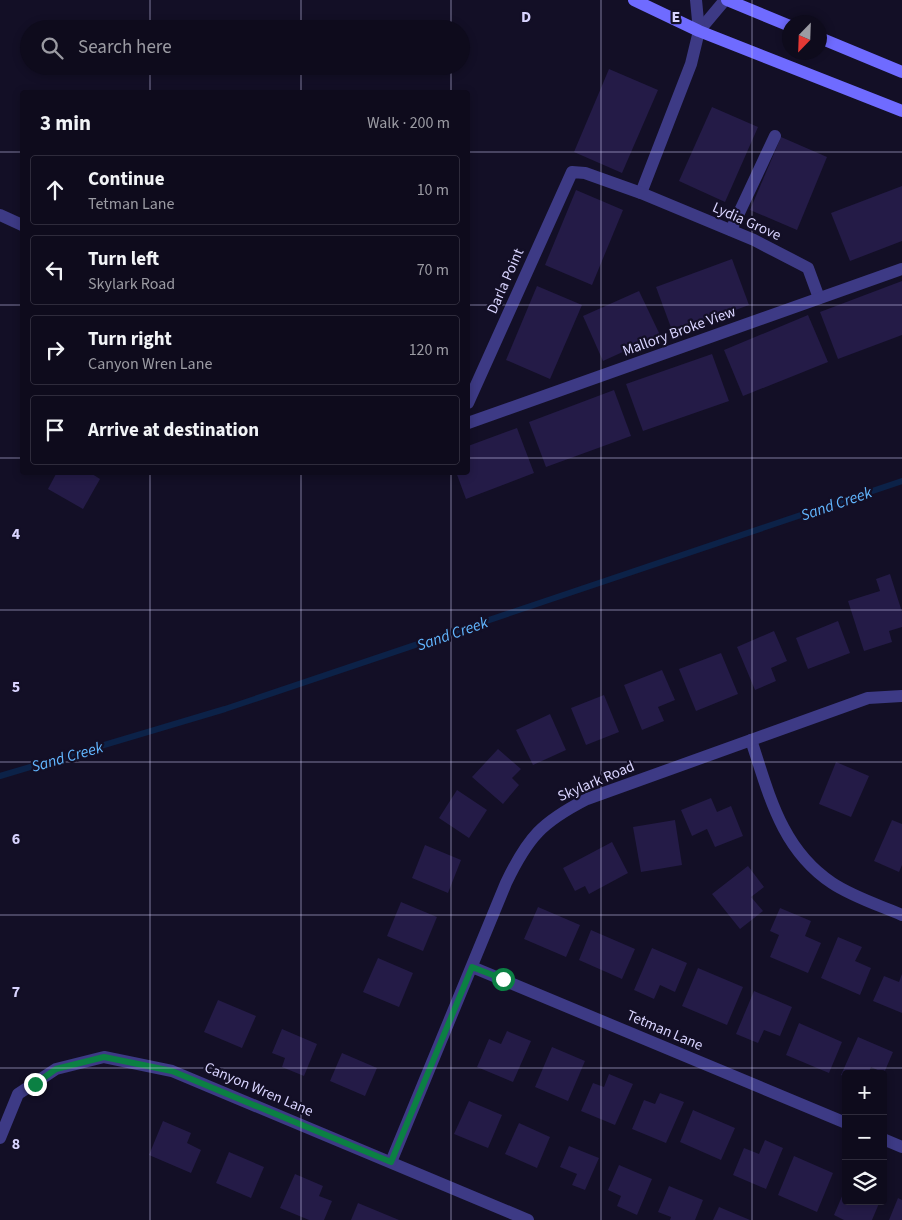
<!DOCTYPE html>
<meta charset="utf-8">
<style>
body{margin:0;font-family:"Source Sans 3",sans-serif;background:#1c1929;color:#f1f3f6}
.controls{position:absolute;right:15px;bottom:15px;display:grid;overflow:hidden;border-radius:5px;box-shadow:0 2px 8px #0003}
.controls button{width:45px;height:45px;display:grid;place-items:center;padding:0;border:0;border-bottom:1px solid #2e2b3b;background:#0e0b1c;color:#f1f3f6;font:25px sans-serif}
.compass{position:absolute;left:782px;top:15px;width:45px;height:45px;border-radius:50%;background:#0e0b1c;box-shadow:0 2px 8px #0003;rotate:203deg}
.stop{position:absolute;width:15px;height:15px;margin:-11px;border:4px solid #0b8043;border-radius:50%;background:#fff}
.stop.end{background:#0b8043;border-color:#fff;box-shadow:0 1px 5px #0008}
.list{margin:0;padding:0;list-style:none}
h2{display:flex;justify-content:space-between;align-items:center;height:65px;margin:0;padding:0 20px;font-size:21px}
h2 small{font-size:16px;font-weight:400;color:#9b9ba3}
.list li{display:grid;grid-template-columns:32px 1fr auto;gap:15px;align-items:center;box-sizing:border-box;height:70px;margin:0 10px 10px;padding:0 10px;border:1px solid #2e2b3b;border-radius:5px}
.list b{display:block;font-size:19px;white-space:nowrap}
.list p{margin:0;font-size:16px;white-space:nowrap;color:#9b9ba3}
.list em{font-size:16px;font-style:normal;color:#9b9ba3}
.icon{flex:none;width:28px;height:28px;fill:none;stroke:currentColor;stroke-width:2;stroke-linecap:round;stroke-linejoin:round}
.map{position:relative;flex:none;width:902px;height:1220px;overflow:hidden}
.search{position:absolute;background:#0e0b1c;box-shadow:0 2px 8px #0003;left:20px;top:20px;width:450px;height:55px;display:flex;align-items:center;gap:12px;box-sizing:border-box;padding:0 18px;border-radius:28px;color:#9b9ba3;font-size:19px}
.panel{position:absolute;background:#0e0b1c;box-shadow:0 2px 8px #0003;left:20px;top:90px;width:450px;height:385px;border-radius:5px}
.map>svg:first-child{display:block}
</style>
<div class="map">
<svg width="902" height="1220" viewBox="0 0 902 1220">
<rect width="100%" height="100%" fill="#130f26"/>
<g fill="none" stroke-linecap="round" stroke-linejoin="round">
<!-- stream -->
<path stroke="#0c2248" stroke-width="6" d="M0,776l225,-67 677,-228"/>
</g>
<!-- building -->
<g fill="#241b47">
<path d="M609,69l49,21 -36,83 -48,-21z"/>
<path d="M712,107l46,20 -33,75 -46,-21z"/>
<path d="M781,137l46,20 -30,73 -47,-20z"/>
<path d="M902,186v55l-52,20 -19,-48z"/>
<path d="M576,190l47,20 -31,75 -47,-20z"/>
<path d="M732,259l17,46 -76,28 -17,-46z"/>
<path d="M902,281v54l-64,24 -18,-47z"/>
<path d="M537,286l45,19 -32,74 -44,-19z"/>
<path d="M639,291l21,44 -57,26 -20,-45z"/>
<path d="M808,315l20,47 -85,34 -19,-46z"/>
<path d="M712,354l17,47 -86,30 -17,-47z"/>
<path d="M614,390l17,46 -85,31 -17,-45z"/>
<path d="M517,428l17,45 -68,26 -10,-27h12v-26z"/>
<path d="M57,472h32l11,7 -17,30 -35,-20z"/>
<path d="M890,574l12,38v15l-13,4 3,11 -28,9 -16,-50 32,-10 -4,-12z"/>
<path d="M838,621l12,32 -42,16 -12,-31z"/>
<path d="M774,631l13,30 -16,7 5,13 -21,9 -18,-43z"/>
<path d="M721,653l17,41 -42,17 -17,-42z"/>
<path d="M662,670l13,30 -17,7 6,14 -22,9 -18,-45z"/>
<path d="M604,695l15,37 -33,13 -15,-37z"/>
<path d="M550,714l16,36 -33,15 -17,-35z"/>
<path d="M498,749l23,20 -9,9 7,7 -16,19 -31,-27z"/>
<path d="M836,762l33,14 -18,41 -32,-13z"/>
<path d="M457,790l30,20 -18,28 -30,-20z"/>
<path d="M711,798l6,14 14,-6 12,30 -28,11 -8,-18 -15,7 -11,-26z"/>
<path d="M675,820l7,45 -41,7 -8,-45z"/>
<path d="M892,820l10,4v41l-3,7 -25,-11z"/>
<path d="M612,842l16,31 -39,21 -4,-8 -10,5 -12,-23z"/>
<path d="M425,845l36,15 -13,33 -36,-15z"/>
<path d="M748,866l16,21 -13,10 12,14 -23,18 -28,-35z"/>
<path d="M401,902l36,15 -14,34 -36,-15z"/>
<path d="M538,907l42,18 -14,32 -42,-18z"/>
<path d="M780,908l31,13 -6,15 16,7 -13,30 -38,-16 9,-22 -9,-4z"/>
<path d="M591,930l44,19 -13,30 -43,-19z"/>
<path d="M838,937l24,10 -7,14 16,7 -11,27 -39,-17z"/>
<path d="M652,948l35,15 -12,29 -15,-7 -6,14 -20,-9z"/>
<path d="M378,958l35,15 -14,34 -36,-15z"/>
<path d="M698,968l45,19 -16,38 -45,-19z"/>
<path d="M902,974v39l-29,-12 11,-25 15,6z"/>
<path d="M754,991l38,16 -12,29 -16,-6 -6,13 -22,-9z"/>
<path d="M218,1000l38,16 -14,32 -38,-16z"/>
<path d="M799,1023l43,19 -13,31 -43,-18z"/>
<path d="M282,1029l35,15 -13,32 -22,-9 3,-9 -13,-5z"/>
<path d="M507,1031l24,10 -18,41 -36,-15 12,-28 12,5z"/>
<path d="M858,1037l35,15 -9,21 -13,-6 -3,7h-22v3l-5,-2z"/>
<path d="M552,1047l33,14 -17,40 -33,-14z"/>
<path d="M342,1053l35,15 -12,28 -35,-15z"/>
<path d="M609,1074l24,10 -18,41 -34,-14 12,-28 11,4z"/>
<path d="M660,1093l24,9 -18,41 -34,-14 12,-29 11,4z"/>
<path d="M469,1101l33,14 -14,33 -34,-14z"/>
<path d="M693,1110l42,18 -14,32 -41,-18z"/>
<path d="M163,1121l28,12 -4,10 14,7 -10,23 -42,-18z"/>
<path d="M519,1123l31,14 -13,31 -32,-14z"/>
<path d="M765,1140l18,8 -17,41 -33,-14 11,-27 15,6z"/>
<path d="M569,1146l30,12 -14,32 -13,-5 5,-11 -17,-7z"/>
<path d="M229,1152l35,15 -13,31 -35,-15z"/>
<path d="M794,1156l39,17 -16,39 -39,-17z"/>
<path d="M619,1165l33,14 -15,36 -20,-9 4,-10 -13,-6z"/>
<path d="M295,1174l28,12 -4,10 13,5 -8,19h-15l-29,-12z"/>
<path d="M669,1186l34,14 -8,20h-25l1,-3 -13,-5z"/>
<path d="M846,1187v14h34l-8,19h-28l-10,-5z"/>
<path d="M898,1198l4,2v20h-13z"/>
<path d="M358,1203l41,17h-48z"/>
<path d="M719,1207l31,13h-37z"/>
</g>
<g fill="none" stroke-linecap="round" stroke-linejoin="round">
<!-- minor -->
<g stroke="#3d3a85" stroke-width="12">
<path d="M699,31l26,-31"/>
<path d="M641,193l50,-129 8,-33 -3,-31"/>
<path d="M0,215l22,10"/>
<path d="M731,230l44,-94"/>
<path d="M468,403l104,-231 13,1 56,20 113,47 54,28 11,30"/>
<path d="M468,423l434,-154"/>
<path d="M751,740c18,54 30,109 81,143 21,14 47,22 70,32"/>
<path d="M472,967l374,156"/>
<path d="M0,1138l18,-44 38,-25 48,-12 68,14 356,149"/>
<path d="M883,1139l19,8"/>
<path d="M391,1162l115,-279c22,-46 36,-61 81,-84l281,-101 34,-2"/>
</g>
<!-- secondary -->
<g stroke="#6f6bff" stroke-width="12">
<path d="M634,0l65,31 203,80"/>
<path d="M727,0l63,26"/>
<path d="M820,38l82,34"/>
</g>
</g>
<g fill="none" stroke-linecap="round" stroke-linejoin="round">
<!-- route -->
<path stroke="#0b8043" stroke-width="6" d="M35,1084l21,-15 48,-12 68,14 219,91 81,-195 31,12"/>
</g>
<!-- grid -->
<path fill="none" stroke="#d9d4ff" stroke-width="1" stroke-opacity="0.55" d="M150,0v29M301,0v29M451,0v29M601,0v1220M752,0v1220M150,66v26M301,66v26M451,66v26M0,152h22M468,152h434M0,305h22M468,305h434M0,458h22M468,458h434M150,472v748M301,472v748M451,472v748M0,610h902M0,762h902M0,915h902M0,1068h902"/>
<g text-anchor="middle" stroke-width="4.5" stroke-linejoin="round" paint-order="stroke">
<!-- street labels -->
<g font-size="15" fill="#d9d4ff" stroke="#130f26">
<text transform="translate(747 221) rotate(24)" y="5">Lydia Grove</text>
<text transform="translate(505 281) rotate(-66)" y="5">Darla Point</text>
<text transform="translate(679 331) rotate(-20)" y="5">Mallory Broke View</text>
<text transform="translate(596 781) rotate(-23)" y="5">Skylark Road</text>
<text transform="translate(665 1030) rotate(23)" y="5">Tetman Lane</text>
<text transform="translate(259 1089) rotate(23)" y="5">Canyon Wren Lane</text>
</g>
<!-- water labels -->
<g font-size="16" font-style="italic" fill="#62b6ff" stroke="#130f26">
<text transform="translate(836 503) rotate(-19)" y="6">Sand Creek</text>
<text transform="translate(452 633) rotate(-19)" y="6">Sand Creek</text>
<text transform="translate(67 756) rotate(-16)" y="6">Sand Creek</text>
</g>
</g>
<g font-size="16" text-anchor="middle" font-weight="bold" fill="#d9d4ff" stroke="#130f26" stroke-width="4.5" stroke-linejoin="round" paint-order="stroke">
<text x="526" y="22">D</text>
<text x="676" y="22">E</text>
<text x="16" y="539">4</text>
<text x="16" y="692">5</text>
<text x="16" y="844">6</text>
<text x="16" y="997">7</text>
<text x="16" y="1149">8</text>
</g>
</svg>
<div class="controls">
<button>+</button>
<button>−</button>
<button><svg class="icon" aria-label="layers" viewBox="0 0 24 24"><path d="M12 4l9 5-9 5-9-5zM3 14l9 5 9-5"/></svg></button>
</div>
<svg class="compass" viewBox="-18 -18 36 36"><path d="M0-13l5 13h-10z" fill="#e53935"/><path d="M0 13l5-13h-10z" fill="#9b9ba3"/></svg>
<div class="stop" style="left:503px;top:979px"></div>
<div class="stop end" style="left:35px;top:1084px"></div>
<div class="search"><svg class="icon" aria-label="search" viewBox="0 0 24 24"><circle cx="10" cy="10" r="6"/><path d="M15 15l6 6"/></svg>Search here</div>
<section class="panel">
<h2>3 min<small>Walk · 200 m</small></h2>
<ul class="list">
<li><svg class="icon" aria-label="ahead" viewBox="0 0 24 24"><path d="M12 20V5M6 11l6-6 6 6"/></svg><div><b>Continue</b><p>Tetman Lane</p></div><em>10 m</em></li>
<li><svg class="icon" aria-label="left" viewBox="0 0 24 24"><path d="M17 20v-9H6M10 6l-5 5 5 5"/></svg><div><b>Turn left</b><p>Skylark Road</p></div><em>70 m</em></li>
<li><svg class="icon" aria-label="right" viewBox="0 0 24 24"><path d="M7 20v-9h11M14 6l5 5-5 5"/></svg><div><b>Turn right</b><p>Canyon Wren Lane</p></div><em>120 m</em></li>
<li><svg class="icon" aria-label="arrive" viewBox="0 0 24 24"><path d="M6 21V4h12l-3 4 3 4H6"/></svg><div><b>Arrive at destination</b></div></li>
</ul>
</section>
</div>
